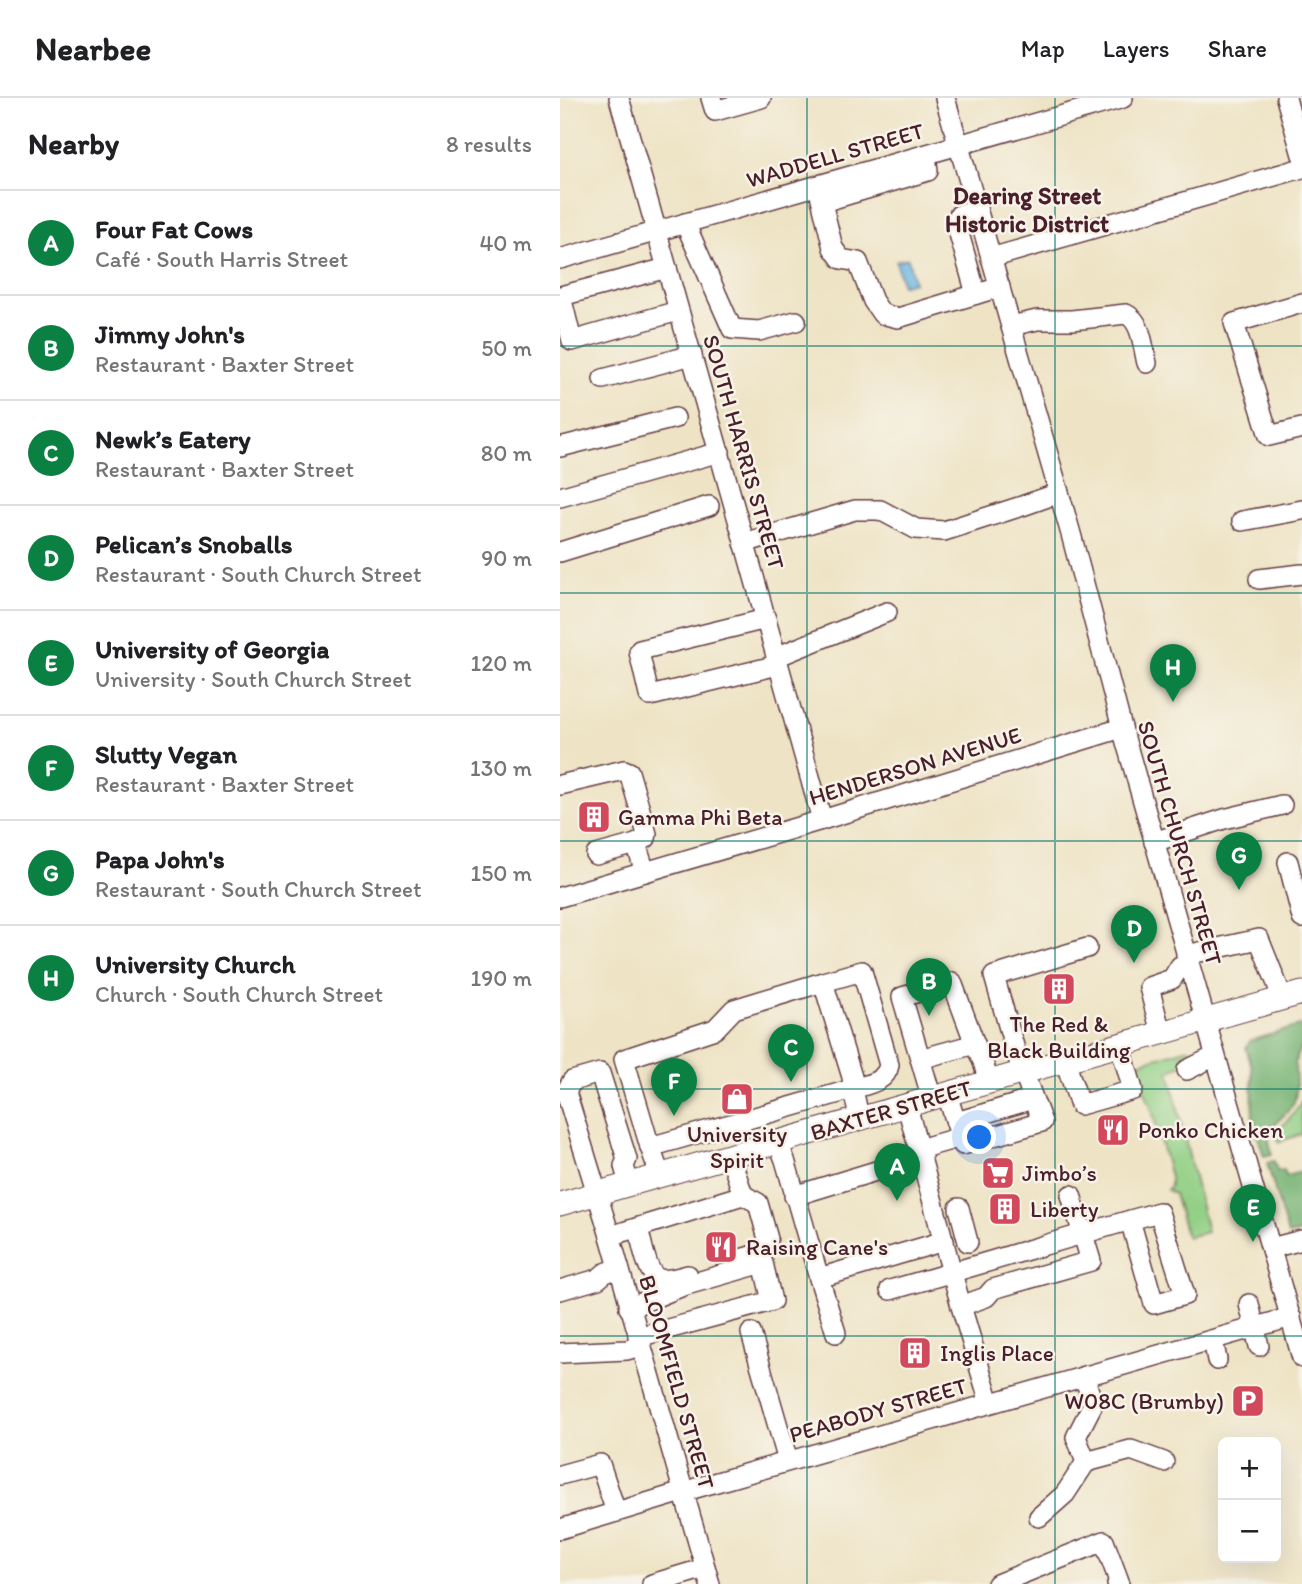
<!DOCTYPE html>
<meta charset="utf-8">
<style>
body{margin:0;font-family:Itim,sans-serif;background:#f2f2f2;color:#202124}
.controls{position:absolute;right:21px;bottom:21px;display:grid;overflow:hidden;border-radius:10px;box-shadow:0 7px 28px #0002}
.controls button{width:63px;height:63px;display:grid;place-items:center;padding:0;border:0;border-bottom:2px solid #e0e0e0;background:#fff;color:#202124;font:35px sans-serif}
.you{position:absolute;left:420px;top:1040px;width:24px;height:24px;margin:-18px;border:5px solid #fff;border-radius:50%;background:#1a73e8;box-shadow:0 0 0 10px #1a73e833}
.badge{display:grid;place-items:center;width:46px;height:46px;border-radius:50%;background:#0b8043;color:#fff;font-size:23px;font-weight:700}
.pin{position:absolute;translate:-50% -58px;filter:drop-shadow(0 2px 4px #0008)}
.pin::after{content:'';position:absolute;top:37px;width:24px;height:21px;background:inherit;clip-path:polygon(0 0,100% 0,50% 100%)}
.list{margin:0;padding:0;list-style:none}
h2{display:flex;justify-content:space-between;align-items:center;height:91px;margin:0;padding:0 28px;font-size:30px}
h2 small{font-size:23px;font-weight:400;color:#757577}
.list li{display:grid;grid-template-columns:46px 1fr auto;gap:21px;align-items:center;box-sizing:border-box;height:105px;padding:0 28px;border-top:2px solid #e0e0e0}
.list b{display:block;font-size:26px;white-space:nowrap}
.list p{margin:0;font-size:23px;white-space:nowrap;color:#757577}
.list em{font-size:23px;font-style:normal;color:#757577}
.map{position:relative;flex:none;width:742px;height:1486px;overflow:hidden}
header{display:flex;align-items:center;gap:42px;box-sizing:border-box;height:98px;padding:0 35px;background:#fff;border-bottom:2px solid #e0e0e0}
header strong{font-size:33px}
nav{display:flex;gap:38px;margin-inline-start:auto;font-size:24px}
main{display:flex}
aside{flex:1;background:#fff}
.map>svg:first-child{display:block}
</style>
<header>
<strong>Nearbee</strong>
<nav><a>Map</a><a>Layers</a><a>Share</a></nav>
</header>
<main>
<aside>
<h2>Nearby<small>8 results</small></h2>
<ul class="list">
<li><span class="badge">A</span><div><b>Four Fat Cows</b><p>Café · South Harris Street</p></div><em>40 m</em></li>
<li><span class="badge">B</span><div><b>Jimmy John's</b><p>Restaurant · Baxter Street</p></div><em>50 m</em></li>
<li><span class="badge">C</span><div><b>Newk’s Eatery</b><p>Restaurant · Baxter Street</p></div><em>80 m</em></li>
<li><span class="badge">D</span><div><b>Pelican’s Snoballs</b><p>Restaurant · South Church Street</p></div><em>90 m</em></li>
<li><span class="badge">E</span><div><b>University of Georgia</b><p>University · South Church Street</p></div><em>120 m</em></li>
<li><span class="badge">F</span><div><b>Slutty Vegan</b><p>Restaurant · Baxter Street</p></div><em>130 m</em></li>
<li><span class="badge">G</span><div><b>Papa John's</b><p>Restaurant · South Church Street</p></div><em>150 m</em></li>
<li><span class="badge">H</span><div><b>University Church</b><p>Church · South Church Street</p></div><em>190 m</em></li>
</ul>
</aside>
<div class="map">
<svg width="742" height="1486" viewBox="0 0 742 1486">
<rect width="100%" height="100%" fill="#f7f3e8"/>
<filter id="ink" filterUnits="userSpaceOnUse"><feTurbulence type="fractalNoise" baseFrequency=".0143" numOctaves="2"/><feDisplacementMap in="SourceGraphic" scale="14" xChannelSelector="R" yChannelSelector="G"/><feConvolveMatrix kernelMatrix="1 2 1 2 8 2 1 2 1" color-interpolation-filters="sRGB"/></filter>
<filter id="wash" filterUnits="userSpaceOnUse"><feTurbulence type="fractalNoise" baseFrequency=".00686" numOctaves="4" result="noise"/><feDisplacementMap in="SourceGraphic" scale="28" xChannelSelector="R" yChannelSelector="G"/><feGaussianBlur stdDeviation="1.57" result="paint"/><feColorMatrix in="noise" values="0 0 0 0 0 0 0 0 0 0 0 0 0 0 0 0 0 1.4 0 .05"/><feComposite in="paint" operator="in"/></filter>
<g filter="url(#wash)">
<rect width="100%" height="100%" fill="#eee3c5"/>
<!-- green -->
<g fill="#91cf84" stroke="#6e7758" stroke-width="2">
<path d="M626,951h5l8,8 -30,14 38,161 -20,5 -13,-43 -7,-4 3,-4v-9l-17,-64 -14,-38 -1,-12z"/>
<path d="M742,1002v34l-24,8 -1,-9c8,-11 19,-20 25,-33z"/>
</g>
<!-- forest -->
<g fill="#74b272" stroke="#5f684e" stroke-width="2">
<path d="M742,927v22c-14,15 -1,37 -8,55 -5,11 -19,21 -27,29l5,23 -8,2 -11,-35 -1,-54 -6,-19 4,-7z"/>
<path d="M714,1063l3,10 7,-1 2,6 16,-4v60l-14,3 -21,-72z"/>
</g>
<!-- water -->
<path fill="#67b6e1" stroke="#586a86" stroke-width="2" d="M348,160l6,24 -12,3 -6,-24z"/>
</g>
<g filter="url(#ink)">
<g fill="none" stroke-linecap="round" stroke-linejoin="round">
<defs>
<g id="minor">
<path d="M59,0c68,241 136,481 203,722"/>
<path d="M151,0l4,13 46,-13"/>
<path d="M385,0l126,436 51,194 180,630"/>
<path d="M726,0l16,57"/>
<path d="M258,88l15,62 8,11 17,3 15,39 9,13 16,4 102,-31"/>
<path d="M263,104l105,-31 -2,-16"/>
<path d="M125,125l47,106 27,2 37,-10"/>
<path d="M431,160l311,-90"/>
<path d="M0,161l563,-161"/>
<path d="M107,170l-106,28 11,45 106,-30"/>
<path d="M416,196l-20,-71 3,-8 18,-7"/>
<path d="M742,205l-68,20 35,113 33,-8"/>
<path d="M451,228l26,-6h35l54,-6c16,7 17,34 21,49"/>
<path d="M43,281l89,-24"/>
<path d="M0,349l115,-29"/>
<path d="M0,399l160,-45"/>
<path d="M682,423l60,-11"/>
<path d="M184,445l111,-33h25l36,19 28,2 78,-25 37,-13"/>
<path d="M0,454l149,-46"/>
<path d="M699,481l43,-5"/>
<path d="M206,521l-126,31 -1,2 10,43 1,1 128,-31"/>
<path d="M216,559l111,-45"/>
<path d="M0,687l64,-15 5,2 18,62 -1,4 -10,6"/>
<path d="M594,744l70,-23 58,-14"/>
<path d="M36,757l40,-11 9,28"/>
<path d="M728,764l14,56"/>
<path d="M0,799l262,-77 300,-92"/>
<path d="M626,857l73,-16 24,60"/>
<path d="M601,935l-12,-46 23,-8 8,-13 9,-2"/>
<path d="M415,946l8,18 6,21"/>
<path d="M360,961l55,-15 -23,-62 -50,15 30,102"/>
<path d="M505,963l15,44 53,-15 -13,-45"/>
<path d="M627,972l28,-14"/>
<path d="M387,996l16,51 79,-23 -26,-69 -22,-77 93,-28"/>
<path d="M347,1008l54,200 29,97"/>
<path d="M396,1024l77,-23"/>
<path d="M218,1044l7,18 34,118 125,-37"/>
<path d="M90,1049l203,-58c15,-5 33,-7 36,-24l-27,-94 -39,11 29,95c1,15 4,28 8,42"/>
<path d="M359,1051l42,-12"/>
<path d="M100,1077l-10,-28 -26,-88 91,-30 19,-20 89,-27"/>
<path d="M69,1086l-5,-18 3,-7 -27,-86 -28,8 -6,11 44,144 100,348"/>
<path d="M234,1098l128,-39"/>
<path d="M399,1110l9,34"/>
<path d="M78,1130c4,13 8,47 22,51 9,2 20,-2 28,-4"/>
<path d="M50,1138l133,-41 -13,-39"/>
<path d="M711,1150l31,-8"/>
<path d="M181,1161c12,-4 26,-5 27,-20l-10,-36 -15,-8"/>
<path d="M259,1180l17,55"/>
<path d="M0,1192l38,-11 7,-6 14,-5"/>
<path d="M330,1192c90,-25 179,-53 269,-78l26,83 -31,9 -24,-84"/>
<path d="M689,1206l10,42"/>
<path d="M401,1208l25,-9 7,-8 98,-28 -20,-66"/>
<path d="M69,1210l54,-22 80,-23 9,38 -134,36"/>
<path d="M191,1235l37,128"/>
<path d="M653,1242l4,20"/>
<path d="M0,1255l67,-3 13,-4"/>
<path d="M526,1364l45,-12 33,12"/>
<path d="M0,1377l40,-11 16,48"/>
<path d="M479,1419l26,-23 21,-32 -10,-25 17,-33 -9,-28"/>
<path d="M0,1431l136,-41 595,-171"/>
<path d="M92,1486l53,-16"/>
<path d="M437,1486l107,-43 15,40 -2,3"/>
</g>
<path id="major" d="M0,1106l742,-211"/>
</defs>
<!-- minor casing -->
<use href="#minor" stroke="#633c42" stroke-width="22"/>
<!-- major casing -->
<use href="#major" stroke="#633c42" stroke-width="25"/>
<!-- minor -->
<use href="#minor" stroke="#fff" stroke-width="19"/>
<!-- major -->
<use href="#major" stroke="#fff" stroke-width="23"/>
</g>
</g>
<!-- grid -->
<path fill="none" stroke="#0f766e" stroke-width="2" stroke-opacity="0.55" d="M247,0v1486M495,0v1486M0,248h742M0,495h742M0,743h742M0,991h742M0,1238h742"/>
<!-- icons -->
<defs>
<symbol id="building-square" viewBox="-11 -11 22 22"><rect x="-9" y="-9" width="18" height="18" rx="4" fill="#d1495b" stroke="#f7f3e8"/><path d="M-4-6H4V6H1V3H-1V6H-4ZM-2.5-4.3h1.7v1.8h-1.7ZM.8-4.3h1.7v1.8H.8ZM-2.5-1h1.7V.8h-1.7ZM.8-1h1.7V.8H.8Z" fill="#fff"/></symbol>
<symbol id="shop-square" viewBox="-11 -11 22 22"><rect x="-9" y="-9" width="18" height="18" rx="4" fill="#d1495b" stroke="#f7f3e8"/><path d="M-5-2.5h2.3a2.7 3.5 0 0 1 5.4 0H5L5.5 6h-11ZM-1.5-2.5h3a1.5 2.3 0 0 0-3 0Z" fill="#fff"/></symbol>
<symbol id="restaurant-square" viewBox="-11 -11 22 22"><rect x="-9" y="-9" width="18" height="18" rx="4" fill="#d1495b" stroke="#f7f3e8"/><path d="M-5-6h1v4h1v-4h1v4h1v-4h1v5L-1.5 .5V6h-2V.5L-5-1ZM5-6V6H3V1.5H1.5Q1.5-4 5-6Z" fill="#fff"/></symbol>
<symbol id="supermarket-square" viewBox="-11 -11 22 22"><rect x="-9" y="-9" width="18" height="18" rx="4" fill="#d1495b" stroke="#f7f3e8"/><path d="M-6-5.5h2.5l.6 2H6L4.5 2H-2.5L-4.4-4H-6ZM-1.5 3.2a1.3 1.3 0 1 0 .1 0ZM3 3.2a1.3 1.3 0 1 0 .1 0Z" fill="#fff"/></symbol>
<symbol id="parking-square" viewBox="-11 -11 22 22"><rect x="-9" y="-9" width="18" height="18" rx="4" fill="#d1495b" stroke="#f7f3e8"/><path d="M-3.5-5.5H1a3.5 3.5 0 0 1 0 7H-1V5.5H-3.5ZM-1-3.4V-.6H.8a1.4 1.4 0 0 0 0-2.8Z" fill="#fff"/></symbol>
</defs>
<g fill-rule="evenodd">
<use href="#building-square" x="15" y="700" width="38" height="38"/>
<use href="#building-square" x="480" y="872" width="38" height="38"/>
<use href="#shop-square" x="158" y="982" width="38" height="38"/>
<use href="#restaurant-square" x="534" y="1013" width="38" height="38"/>
<use href="#supermarket-square" x="419" y="1056" width="38" height="38"/>
<use href="#building-square" x="426" y="1092" width="38" height="38"/>
<use href="#restaurant-square" x="142" y="1130" width="38" height="38"/>
<use href="#building-square" x="336" y="1236" width="38" height="38"/>
<use href="#parking-square" x="669" y="1284" width="38" height="38"/>
</g>
<g text-anchor="middle" stroke-width="5" stroke-linejoin="round" paint-order="stroke">
<!-- street labels -->
<g font-size="23" fill="#4a1f2b" stroke="#f7f3e8">
<text transform="translate(275 57) rotate(-16)" y="8">WADDELL STREET</text>
<text transform="translate(184 354) rotate(74)" y="8">SOUTH HARRIS STREET</text>
<text transform="translate(355 668) rotate(-17)" y="8">HENDERSON AVENUE</text>
<text transform="translate(620 745) rotate(74)" y="8">SOUTH CHURCH STREET</text>
<text transform="translate(331 1012) rotate(-16)" y="8">BAXTER STREET</text>
<text transform="translate(117 1284) rotate(74)" y="8">BLOOMFIELD STREET</text>
<text transform="translate(318 1312) rotate(-16)" y="8">PEABODY STREET</text>
</g>
<!-- poi labels -->
<g font-size="23" fill="#4a1f2b" stroke="#f7f3e8" text-anchor="start">
<text x="58" y="727">Gamma Phi Beta</text>
<text x="499" y="934" text-anchor="middle">The Red &amp;<tspan x="499" dy="26">Black Building</tspan></text>
<text x="578" y="1040">Ponko Chicken</text>
<text x="177" y="1044" text-anchor="middle">University<tspan x="177" dy="26">Spirit</tspan></text>
<text x="462" y="1083">Jimbo’s</text>
<text x="470" y="1119">Liberty</text>
<text x="186" y="1157">Raising Cane's</text>
<text x="380" y="1263">Inglis Place</text>
<text x="664" y="1311" text-anchor="end">W08C (Brumby)</text>
</g>
<!-- neighbourhood labels -->
<g font-size="24" font-weight="bold" fill="#4a1f2b" stroke="#f7f3e8">
<text x="467" y="106">Dearing Street<tspan x="467" dy="28">Historic District</tspan></text>
</g>
</g>
</svg>
<div class="controls">
<button>+</button>
<button>−</button>
</div>
<div class="you"></div>
<div class="pin badge" style="left:337px;top:1103px">A</div>
<div class="pin badge" style="left:369px;top:918px">B</div>
<div class="pin badge" style="left:231px;top:984px">C</div>
<div class="pin badge" style="left:574px;top:865px">D</div>
<div class="pin badge" style="left:693px;top:1144px">E</div>
<div class="pin badge" style="left:114px;top:1018px">F</div>
<div class="pin badge" style="left:679px;top:792px">G</div>
<div class="pin badge" style="left:613px;top:604px">H</div>
</div>
</main>
